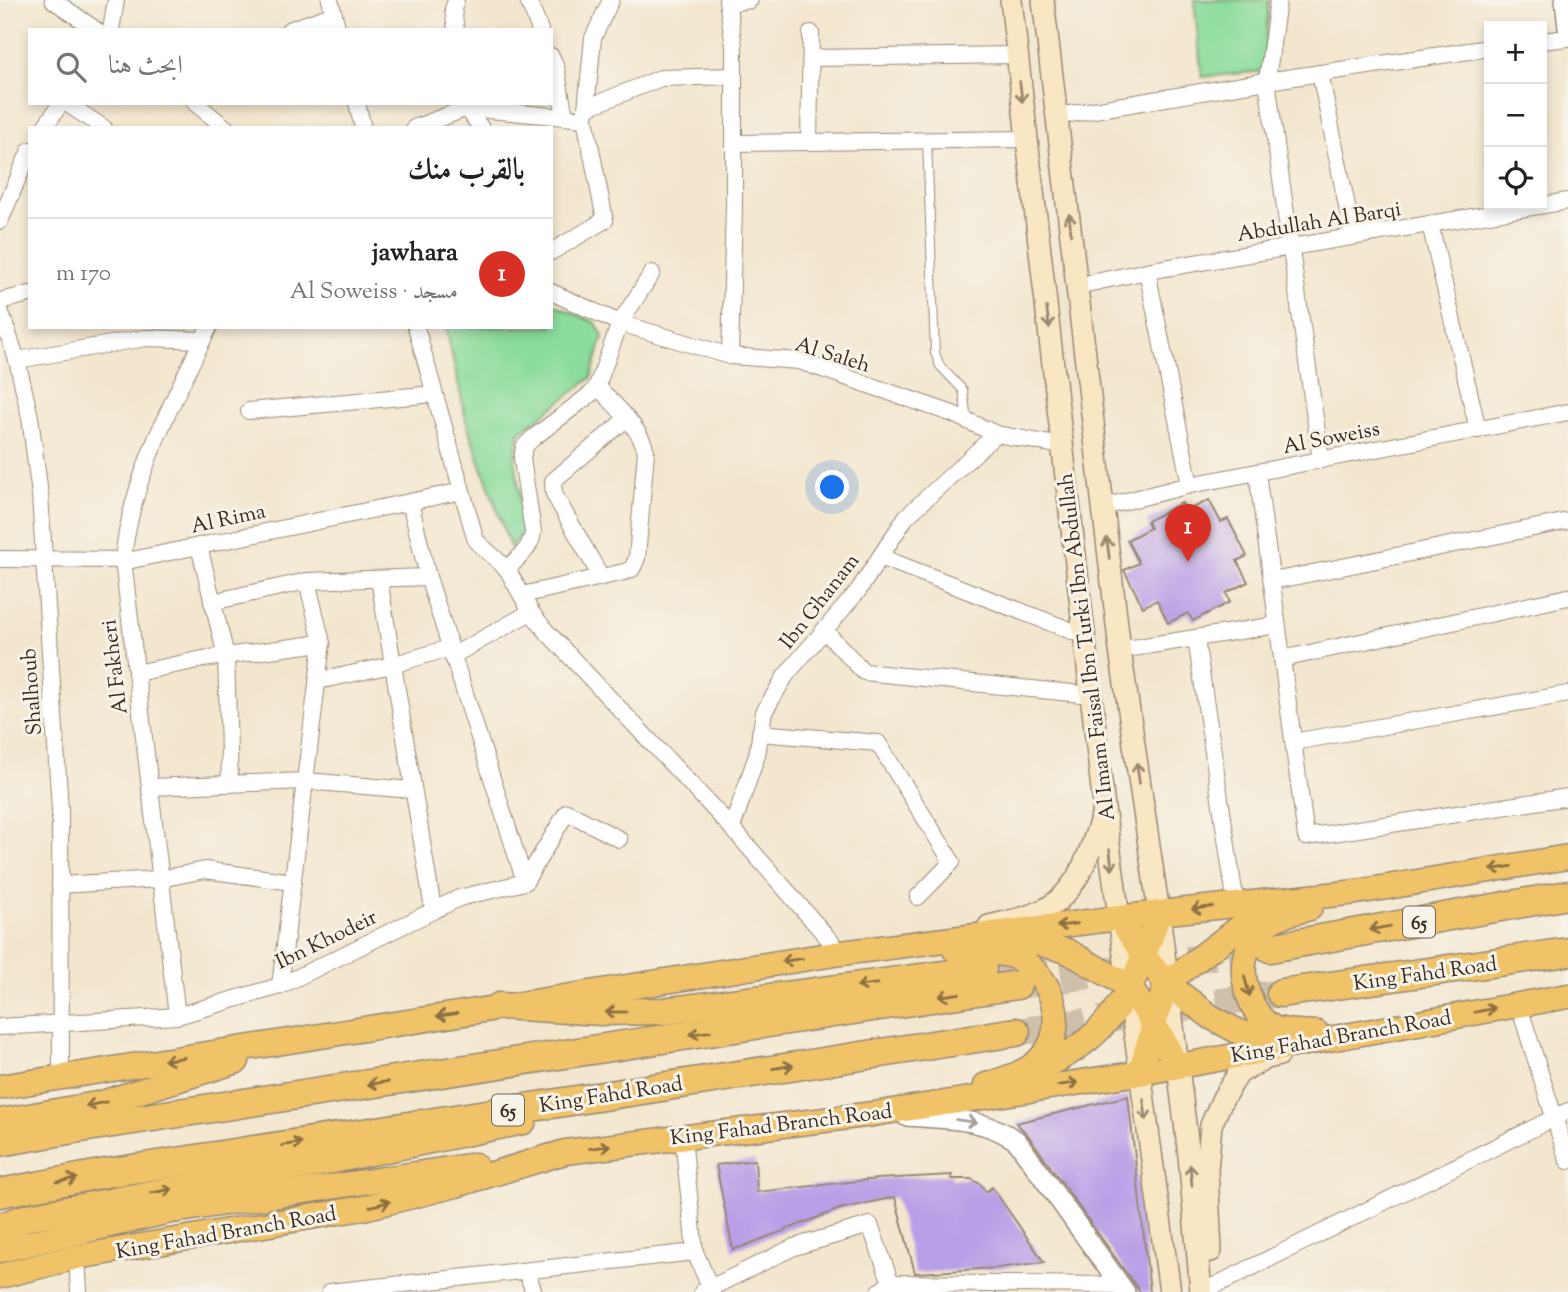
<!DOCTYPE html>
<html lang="ar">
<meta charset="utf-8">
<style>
body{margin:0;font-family:"Sorts Mill Goudy",Amiri,serif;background:#f2f2f2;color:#222;direction:rtl}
.controls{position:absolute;right:21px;top:21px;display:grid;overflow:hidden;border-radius:0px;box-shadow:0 4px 10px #0003}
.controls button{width:63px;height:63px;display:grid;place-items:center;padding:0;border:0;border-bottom:2px solid #e0e0e0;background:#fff;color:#222;font:35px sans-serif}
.you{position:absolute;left:833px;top:488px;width:24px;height:24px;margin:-18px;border:5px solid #fff;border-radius:50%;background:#1a73e8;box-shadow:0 0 0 10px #1a73e833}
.badge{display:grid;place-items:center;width:46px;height:46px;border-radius:50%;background:#d93025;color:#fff;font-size:23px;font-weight:700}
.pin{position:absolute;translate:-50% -58px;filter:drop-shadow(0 2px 4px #0008)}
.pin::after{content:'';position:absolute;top:37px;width:24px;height:21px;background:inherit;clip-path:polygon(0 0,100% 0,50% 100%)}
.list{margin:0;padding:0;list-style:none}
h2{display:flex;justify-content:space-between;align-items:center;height:91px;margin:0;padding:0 28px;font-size:30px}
h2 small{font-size:23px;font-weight:400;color:#767676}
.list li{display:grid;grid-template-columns:46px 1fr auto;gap:21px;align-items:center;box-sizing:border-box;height:112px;padding:0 28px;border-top:2px solid #e0e0e0}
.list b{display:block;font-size:26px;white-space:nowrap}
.list p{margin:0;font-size:23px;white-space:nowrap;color:#767676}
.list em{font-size:23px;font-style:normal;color:#767676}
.icon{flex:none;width:38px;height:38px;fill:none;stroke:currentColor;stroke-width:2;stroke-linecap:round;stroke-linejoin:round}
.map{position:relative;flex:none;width:1568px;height:1292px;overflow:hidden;direction:ltr}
.search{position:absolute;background:#fff;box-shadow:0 4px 10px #0003;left:28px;top:28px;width:525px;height:77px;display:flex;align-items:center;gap:18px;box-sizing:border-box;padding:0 24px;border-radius:0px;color:#767676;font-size:26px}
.panel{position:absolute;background:#fff;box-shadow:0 4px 10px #0003;left:28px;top:126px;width:525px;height:203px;border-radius:0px;direction:rtl}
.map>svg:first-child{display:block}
</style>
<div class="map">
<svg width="1568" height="1292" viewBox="0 0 1568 1292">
<rect width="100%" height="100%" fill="#f7f3e8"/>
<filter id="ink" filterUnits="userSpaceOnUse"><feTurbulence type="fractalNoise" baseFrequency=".0143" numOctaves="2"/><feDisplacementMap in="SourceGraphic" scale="14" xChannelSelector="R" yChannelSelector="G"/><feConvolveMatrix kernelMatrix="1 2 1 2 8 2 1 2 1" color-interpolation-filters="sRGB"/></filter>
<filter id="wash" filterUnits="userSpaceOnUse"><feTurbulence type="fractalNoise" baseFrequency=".00686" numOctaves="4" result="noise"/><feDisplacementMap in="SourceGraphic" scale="28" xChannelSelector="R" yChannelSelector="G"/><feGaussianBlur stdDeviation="1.57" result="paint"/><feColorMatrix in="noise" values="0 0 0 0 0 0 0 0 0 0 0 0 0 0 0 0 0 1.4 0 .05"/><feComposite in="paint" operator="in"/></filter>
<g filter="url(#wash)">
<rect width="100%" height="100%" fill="#f3e6ce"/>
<!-- green -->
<g fill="#8bdc9c" stroke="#63835d" stroke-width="2">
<path d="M1194,0h75l-5,71 -62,6z"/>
<path d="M551,303l45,20 7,13 -12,42 -72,55 -4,24 9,76 -14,14 -43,-123 -21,-97h105z"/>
</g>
<g id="blocks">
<!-- building -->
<g fill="#b99fe7">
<path d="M1209,500l12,22 7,-3 19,37 -10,5 11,21 -22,11 4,9 -37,19 -5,-8 -20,10 -11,-23 -14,7 -19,-37 15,-7 -12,-23 23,-12 -3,-7 35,-18 5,8z"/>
<path d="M1128,1096l22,196h-10l-113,-158 -11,-11z"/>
<path d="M755,1160l2,32 120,-13 75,-4 -1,4h20l9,5 6,8 6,-5 52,75 -46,6 -83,5 -20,-76 -55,12 -107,41 -17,-85z"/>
</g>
</g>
</g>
<g filter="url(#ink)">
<use href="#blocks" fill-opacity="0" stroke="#978876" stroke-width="2"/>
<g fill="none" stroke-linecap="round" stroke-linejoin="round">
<!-- trunk-tunnel -->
<path stroke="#cec0ab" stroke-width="26" stroke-dasharray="26 13" stroke-linecap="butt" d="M983,969l127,1"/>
<!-- motorway-tunnel -->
<g stroke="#cec0ab" stroke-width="28" stroke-dasharray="28 14" stroke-linecap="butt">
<path d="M1187,960l83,-12"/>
<path d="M1020,985l102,-15"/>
<path d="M1175,1009l106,-16"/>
<path d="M1016,1032l112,-16"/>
</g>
<defs>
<path id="service" d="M927,140l8,213 5,13 23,24 4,30"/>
<g id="minor">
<path d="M53,0l43,30"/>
<path d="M330,0l8,30"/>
<path d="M456,0l-3,9 3,21"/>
<path d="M528,0l12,30"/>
<path d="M727,0l7,46v160l-4,150"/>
<path d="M1278,0l-11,81 54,379"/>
<path d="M728,3l22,-3"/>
<path d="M111,30l5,-30"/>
<path d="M289,30l45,-16"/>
<path d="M1542,41l26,-3"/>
<path d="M551,56l5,11 9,50"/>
<path d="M811,58l206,-3"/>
<path d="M1320,73l33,163"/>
<path d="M66,103l38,25"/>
<path d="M195,103l31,25"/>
<path d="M357,103l6,25"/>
<path d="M466,104l1,4 14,20"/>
<path d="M586,108l75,-30 73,-2"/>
<path d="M1058,116l209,-35 222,-33"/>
<path d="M44,128l17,-25"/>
<path d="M414,128l53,-20 118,11"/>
<path d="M809,142l2,-109"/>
<path d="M734,143l293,-4"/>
<path d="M0,221l30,-71"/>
<path d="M1430,224l48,206"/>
<path d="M551,252l54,-32 -20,-101 8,-81 18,-38"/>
<path d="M1147,271l43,214"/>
<path d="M1077,286l70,-15 421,-70"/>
<path d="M551,292l69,31 110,33 69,5 154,53 43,20 66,12"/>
<path d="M0,301l30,-7"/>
<path d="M0,310l17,50 13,57 10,78 20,315 1,267"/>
<path d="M416,327l60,214 31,28 24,43 15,19 186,197 109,125"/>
<path d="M17,360l129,-22 56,2"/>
<path d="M249,411l185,-17"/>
<path d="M1257,472l49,365 262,-40"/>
<path d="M410,502l18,75 97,305"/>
<path d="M1103,507l87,-22 378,-73"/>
<path d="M199,546l27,110 4,128"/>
<path d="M880,557l205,79"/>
<path d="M0,559l132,1 330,-69"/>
<path d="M507,569c12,-12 24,-20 26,-37l-11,-73 2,-12 9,-9 59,-45 5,-7 23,-63 32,-50"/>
<path d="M601,577l-47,-83 -1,-13 73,-62"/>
<path d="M1271,577l12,2 285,-58"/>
<path d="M379,579l54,330"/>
<path d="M522,595l102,-23 8,-3 5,-11 9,-107c-6,-24 -32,-46 -49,-65"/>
<path d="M212,602l95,-21 121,-4"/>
<path d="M824,630l40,42 227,23"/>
<path d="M1196,639l40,266"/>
<path d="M1120,650l157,-25"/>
<path d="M452,656l79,-44"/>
<path d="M1282,659l286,-62"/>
<path d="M136,673l67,-14 119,-16"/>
<path d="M318,681l74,-16 57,-17"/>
<path d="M760,733l118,10 74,119 -34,35"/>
<path d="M1293,742l275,-48"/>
<path d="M150,787l156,-6 106,9"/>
<path d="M732,828l25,-73 7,-43 22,-37 72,-84 48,-74 90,-83"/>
<path d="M60,885l100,-6 45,-9 88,12"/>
<path d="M280,986l42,-343 -15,-62"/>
<path d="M1518,1003l50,158"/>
<path d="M177,1016l-54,-456c8,-82 50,-159 86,-233"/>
<path d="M0,1027l177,-11 103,-30 179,-88 66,-16 42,-70 52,27"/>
<path d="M683,1137l12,115 17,40"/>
<path d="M77,1257l2,35"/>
<path d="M526,1271l8,21"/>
<path d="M1212,1287l356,-176"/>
<path d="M330,1292l365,-40"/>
<path d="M702,1292l92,-45 76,-22 21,58 1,9"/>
<path d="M879,1292l12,-9 229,2"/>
</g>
<g id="tertiary">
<path d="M1565,0l3,28"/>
<path d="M906,1116c40,3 77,1 111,25l108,151"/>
</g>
<g id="secondary">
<path d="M1011,0l93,807 66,485"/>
<path d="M1043,0l77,650 39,263 30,243 12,136"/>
<path d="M989,926c16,-4 33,-7 48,-13 41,-16 54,-63 66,-101"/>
<path d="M1211,1251l-4,-81 4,-45 12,-27 16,-25 28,-15 12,-3"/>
</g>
<g id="primary">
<path d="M1310,908c-14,4 -33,7 -45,17 -9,8 -17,20 -20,32 -5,22 7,61 29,71 14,5 29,4 43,5"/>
<path d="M1119,918l26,39 21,26 45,34 28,15 22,6 22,1"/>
<path d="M1015,943h22l30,8 63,36 34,54 12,24"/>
<path d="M955,950c17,2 38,1 54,5 42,12 64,74 30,105 -14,14 -35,19 -53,25"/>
<path d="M1035,1072c14,-8 30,-15 43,-25 46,-31 64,-83 81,-134"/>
<path d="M1140,1073l26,-90 89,-67 16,-5"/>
<path d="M0,1087l841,-134 318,-40 198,-21 211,-35"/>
<path d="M0,1121l102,-18 135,-42"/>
<path d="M0,1250l166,-38 309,-47"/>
<path d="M0,1276l77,-19 291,-50 88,-22 109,-33 308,-38 267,-41 428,-77"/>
</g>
<g id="trunk">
<path d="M499,1006l103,6 62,-1 319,-42"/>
<path d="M0,1226l28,-9 290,-54 205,-42"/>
</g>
<g id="motorway">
<path d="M1270,948l298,-53"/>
<path d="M1281,993l287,-41"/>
<path d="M0,1142l74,-13 943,-144"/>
<path d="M0,1193l106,-20 910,-141"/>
</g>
</defs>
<!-- service casing -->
<use href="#service" stroke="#978876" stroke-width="10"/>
<!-- minor casing -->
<use href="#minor" stroke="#978876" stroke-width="18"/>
<!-- tertiary casing -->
<use href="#tertiary" stroke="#978876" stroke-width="22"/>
<!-- secondary casing -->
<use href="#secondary" stroke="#978876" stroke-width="24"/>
<!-- primary casing -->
<use href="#primary" stroke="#978876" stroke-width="27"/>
<!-- trunk casing -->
<use href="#trunk" stroke="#978876" stroke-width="29"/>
<!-- motorway casing -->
<use href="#motorway" stroke="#978876" stroke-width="31"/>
<!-- service -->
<use href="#service" stroke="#fff" stroke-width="8"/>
<!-- minor -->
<use href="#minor" stroke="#fff" stroke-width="16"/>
<!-- tertiary -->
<use href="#tertiary" stroke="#fff" stroke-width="19"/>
<!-- secondary -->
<use href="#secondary" stroke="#f9e7c3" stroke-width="21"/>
<!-- primary -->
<use href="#primary" stroke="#f0c369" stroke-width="24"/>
<!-- trunk -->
<use href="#trunk" stroke="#f0c369" stroke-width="26"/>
<!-- motorway -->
<use href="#motorway" stroke="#f0c369" stroke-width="28"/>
</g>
<!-- one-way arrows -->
<defs><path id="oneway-shaft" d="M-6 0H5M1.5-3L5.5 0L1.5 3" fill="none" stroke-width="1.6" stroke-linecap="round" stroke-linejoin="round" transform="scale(1.75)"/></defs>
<g stroke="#9a8870">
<use href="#oneway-shaft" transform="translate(1021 92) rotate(83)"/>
<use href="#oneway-shaft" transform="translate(1070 224) rotate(-96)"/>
<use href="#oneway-shaft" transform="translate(1048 318) rotate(83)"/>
<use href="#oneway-shaft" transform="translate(1108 548) rotate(-97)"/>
<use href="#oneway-shaft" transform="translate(1138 773) rotate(-98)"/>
<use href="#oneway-shaft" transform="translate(1111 860) rotate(83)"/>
<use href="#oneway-shaft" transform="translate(1145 1110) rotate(82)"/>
<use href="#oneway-shaft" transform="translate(1191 1175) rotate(-95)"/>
</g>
<g stroke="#8c6f40">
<use href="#oneway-shaft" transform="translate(1501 868) rotate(171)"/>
<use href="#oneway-shaft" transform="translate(1202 908) rotate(173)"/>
<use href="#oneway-shaft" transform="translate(1067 925) rotate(172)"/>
<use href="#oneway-shaft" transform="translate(1380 928) rotate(170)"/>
<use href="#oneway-shaft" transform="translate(792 960) rotate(171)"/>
<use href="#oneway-shaft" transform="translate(867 985) rotate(172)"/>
<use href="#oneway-shaft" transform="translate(1247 986) rotate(75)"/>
<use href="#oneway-shaft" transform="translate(949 995) rotate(171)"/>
<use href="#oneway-shaft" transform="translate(1485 1010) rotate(-11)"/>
<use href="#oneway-shaft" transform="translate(616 1012) rotate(179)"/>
<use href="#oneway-shaft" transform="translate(447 1015) rotate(171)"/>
<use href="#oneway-shaft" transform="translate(700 1033) rotate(171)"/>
<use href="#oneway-shaft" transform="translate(174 1059) rotate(171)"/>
<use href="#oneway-shaft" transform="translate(783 1067) rotate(-9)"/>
<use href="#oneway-shaft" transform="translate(378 1083) rotate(171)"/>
<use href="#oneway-shaft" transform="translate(1068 1084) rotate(-8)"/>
<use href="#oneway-shaft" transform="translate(96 1104) rotate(168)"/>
<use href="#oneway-shaft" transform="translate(292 1144) rotate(-9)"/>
<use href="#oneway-shaft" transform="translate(600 1147) rotate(-7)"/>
<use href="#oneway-shaft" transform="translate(67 1180) rotate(-11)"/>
<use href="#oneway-shaft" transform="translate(162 1191) rotate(-10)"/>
<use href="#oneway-shaft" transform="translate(380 1204) rotate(-14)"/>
</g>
<use stroke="#a79f9a" href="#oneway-shaft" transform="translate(966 1121) rotate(7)"/>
</g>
<g text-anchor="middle" stroke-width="6" stroke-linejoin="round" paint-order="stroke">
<!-- shield labels -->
<g fill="#f7f3e8" stroke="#73665b" stroke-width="2">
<rect x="1403" y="906.5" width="32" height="31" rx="5"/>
<rect x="492" y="1094.5" width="32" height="31" rx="5"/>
</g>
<g font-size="19" font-weight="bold" fill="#3b2a1e">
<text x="1419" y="929">65</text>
<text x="508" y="1117">65</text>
</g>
<!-- street labels -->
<g font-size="21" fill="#3b2a1e" stroke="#f7f3e8">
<text transform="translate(1319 221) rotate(-9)" y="7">Abdullah Al Barqi</text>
<text transform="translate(833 354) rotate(17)" y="7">Al Saleh</text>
<text transform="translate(1331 437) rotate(-11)" y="7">Al Soweiss</text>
<text transform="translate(228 518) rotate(-12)" y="7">Al Rima</text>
<text transform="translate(819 601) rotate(-52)" y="7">Ibn Ghanam</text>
<text transform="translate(1086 647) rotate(-97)" y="7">Al Imam Faisal Ibn Turki Ibn Abdullah</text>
<text transform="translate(114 667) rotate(-97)" y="7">Al Fakheri</text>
<text transform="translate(31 692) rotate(-94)" y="7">Shalhoub</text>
<text transform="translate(326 939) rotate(-26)" y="7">Ibn Khodeir</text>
<text transform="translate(1425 973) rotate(-8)" y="7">King Fahd Road</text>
<text transform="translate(1341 1036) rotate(-10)" y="7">King Fahad Branch Road</text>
<text transform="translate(611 1094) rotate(-9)" y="7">King Fahd Road</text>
<text transform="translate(781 1124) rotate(-7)" y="7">King Fahad Branch Road</text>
<text transform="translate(226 1232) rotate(-10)" y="7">King Fahad Branch Road</text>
</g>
</g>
</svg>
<div class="controls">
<button>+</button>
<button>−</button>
<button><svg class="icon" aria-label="locate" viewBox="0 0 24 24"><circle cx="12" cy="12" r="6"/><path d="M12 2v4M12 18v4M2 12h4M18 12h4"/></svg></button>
</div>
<div class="you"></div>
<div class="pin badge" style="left:1188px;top:562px">1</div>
<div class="search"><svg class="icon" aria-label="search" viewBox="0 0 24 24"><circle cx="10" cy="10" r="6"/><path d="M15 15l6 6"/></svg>ابحث هنا</div>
<section class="panel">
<h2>بالقرب منك<small></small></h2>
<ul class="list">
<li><span class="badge">1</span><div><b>jawhara</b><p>مسجد · Al Soweiss</p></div><em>170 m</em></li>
</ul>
</section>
</div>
